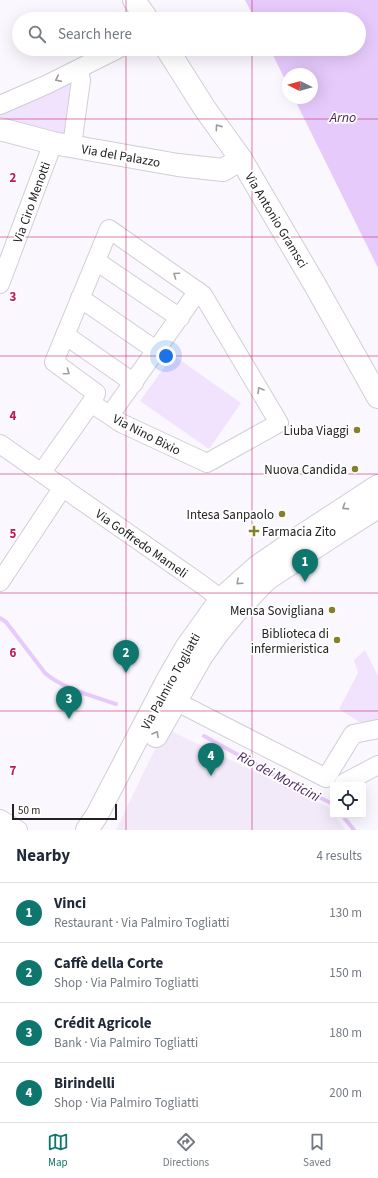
<!DOCTYPE html>
<meta charset="utf-8">
<style>
body{margin:0;font-family:"Source Sans 3",sans-serif;background:#f6f6f7;color:#1f2937}
.controls{position:absolute;right:12px;bottom:12px;display:grid;overflow:hidden;border-radius:4px;box-shadow:0 4px 16px #0002}
.controls button{width:36px;height:36px;display:grid;place-items:center;padding:0;border:0;border-bottom:1px solid #e0e1e3;background:#fff;color:#1f2937;font:20px sans-serif}
.compass{position:absolute;left:282px;top:68px;width:36px;height:36px;border-radius:50%;background:#fff;box-shadow:0 4px 16px #0002;rotate:276deg}
.scale{position:absolute;left:12px;bottom:10px;width:105px;box-sizing:border-box;padding-left:4px;border:2px solid #242225;border-top:0;font-size:11px;line-height:14px;white-space:nowrap;color:#242225;-webkit-text-stroke:3px #fff;paint-order:stroke}
.you{position:absolute;left:166px;top:356px;width:14px;height:14px;margin:-10px;border:3px solid #fff;border-radius:50%;background:#1a73e8;box-shadow:0 0 0 6px #1a73e833}
.badge{display:grid;place-items:center;width:26px;height:26px;border-radius:50%;background:#0f766e;color:#fff;font-size:13px;font-weight:700}
.pin{position:absolute;translate:-50% -33px;filter:drop-shadow(0 1px 2px #0008)}
.pin::after{content:'';position:absolute;top:21px;width:14px;height:12px;background:inherit;clip-path:polygon(0 0,100% 0,50% 100%)}
.list{margin:0;padding:0;list-style:none}
h2{display:flex;justify-content:space-between;align-items:center;height:52px;margin:0;padding:0 16px;font-size:17px}
h2 small{font-size:13px;font-weight:400;color:#747a83}
.list li{display:grid;grid-template-columns:26px 1fr auto;gap:12px;align-items:center;box-sizing:border-box;height:60px;padding:0 16px;border-top:1px solid #e0e1e3}
.list b{display:block;font-size:15px;white-space:nowrap}
.list p{margin:0;font-size:13px;white-space:nowrap;color:#747a83}
.list em{font-size:13px;font-style:normal;color:#747a83}
.icon{flex:none;width:22px;height:22px;fill:none;stroke:currentColor;stroke-width:2;stroke-linecap:round;stroke-linejoin:round}
.map{position:relative;flex:none;width:378px;height:830px;overflow:hidden}
.search{position:absolute;background:#fff;box-shadow:0 4px 16px #0002;left:12px;right:12px;top:12px;height:44px;display:flex;align-items:center;gap:10px;box-sizing:border-box;padding:0 14px;border-radius:22px;color:#747a83;font-size:15px}
.sheet{height:292px;background:#fff}
nav{display:flex;justify-content:space-around;align-items:center;box-sizing:border-box;height:56px;border-top:1px solid #e0e1e3;background:#fff;font-size:11px;color:#747a83}
nav a{display:grid;justify-items:center;gap:2px}
nav .on{color:#0f766e}
.map>svg:first-child{display:block}
</style>
<div class="map">
<svg width="378" height="830" viewBox="0 0 378 830">
<rect width="100%" height="100%" fill="#fbf7fe"/>
<!-- built -->
<path fill="#f2eaf9" d="M165,728l163,79 5,8h1l12,15h-230z"/>
<!-- green -->
<g fill="#f1e2fe">
<path d="M77,78l-10,60 -67,-18v-7z"/>
<path d="M173,355l68,48 -32,46 -69,-48z"/>
<path d="M365,650l13,26v46l-3,3 -14,-2 -22,-14 19,-36 -4,-13z"/>
</g>
<!-- water -->
<path fill="#e6cafc" d="M245,0h133v268l-84,-170h18v-24h-24v12l-18,-37h89v-30h-104z"/>
<g fill="none" stroke-linecap="round" stroke-linejoin="round">
<!-- stream -->
<g stroke="#e6cafc" stroke-width="4">
<path d="M0,618l6,4 39,51c18,16 49,23 71,31"/>
<path d="M204,736l78,43 51,25"/>
<path d="M342,815l12,15"/>
</g>
<defs>
<g id="minor">
<path d="M0,105l48,-21 70,-35"/>
<path d="M72,146l9,-66 -2,-11"/>
<path d="M96,261l84,57"/>
<path d="M0,284l53,-141"/>
<path d="M80,298l77,53"/>
<path d="M65,335l69,48"/>
<path d="M110,415l88,-124"/>
<path d="M0,444l201,140 20,15"/>
<path d="M42,472l49,-69 30,20 86,40 72,-40 -76,-128 -94,-66 -55,133 42,31 -1,3 -4,7"/>
<path d="M0,582l63,-95"/>
<path d="M175,701l151,77 27,-44 25,-5"/>
<path d="M344,783l34,-18"/>
<path d="M0,819l18,11"/>
</g>
<g id="major">
<path d="M134,0l13,19"/>
<path d="M167,49l38,60 36,50 74,126 63,112"/>
<path d="M0,129l53,14 125,22 45,5 18,-11"/>
<path d="M156,736l45,-79 17,-24 20,-24 29,-30 70,-46 41,-26"/>
<path d="M87,830l10,-15 71,-136 18,-31 35,-49 37,-33 42,-29 78,-51"/>
</g>
</defs>
<!-- minor casing -->
<use href="#minor" stroke="#d2cdd6" stroke-width="20"/>
<!-- major casing -->
<use href="#major" stroke="#d2cdd6" stroke-width="24"/>
<!-- minor -->
<use href="#minor" stroke="#fff" stroke-width="18"/>
<!-- major -->
<use href="#major" stroke="#fff" stroke-width="22"/>
</g>
<!-- one-way arrows -->
<defs><path id="oneway-chevron" d="M-2-3.5L2.5 0L-2 3.5" fill="none" stroke-width="1.6" stroke-linecap="round" stroke-linejoin="round"/></defs>
<g stroke="#9c9c9d">
<use href="#oneway-chevron" transform="translate(58 79) rotate(154)"/>
<use href="#oneway-chevron" transform="translate(218 127) rotate(-125)"/>
<use href="#oneway-chevron" transform="translate(176 275) rotate(-145)"/>
<use href="#oneway-chevron" transform="translate(67 372) rotate(35)"/>
<use href="#oneway-chevron" transform="translate(260 390) rotate(-121)"/>
<use href="#oneway-chevron" transform="translate(345 507) rotate(147)"/>
<use href="#oneway-chevron" transform="translate(239 582) rotate(138)"/>
<use href="#oneway-chevron" transform="translate(156 734) rotate(-61)"/>
</g>
<!-- grid -->
<path fill="none" stroke="#c2185b" stroke-width="1" stroke-opacity="0.55" d="M126,0v19M252,0v19M126,49v781M252,49v781M0,119h378M0,237h378M0,356h378M0,474h378M0,593h378M0,711h378"/>
<!-- markers -->
<g fill="#868028" stroke="#fff" stroke-width="1.5">
<circle cx="357" cy="430" r="4"/>
<circle cx="355" cy="469" r="4"/>
<circle cx="282" cy="514" r="4"/>
<path d="M252 525h4v4h4v4h-4v4h-4v-4h-4v-4h4z"/>
<circle cx="332" cy="610" r="4"/>
<circle cx="337" cy="640" r="4"/>
</g>
<g text-anchor="middle" stroke-width="3.5" stroke-linejoin="round" paint-order="stroke">
<!-- street labels -->
<g font-size="13" fill="#242225" stroke="#fff">
<text transform="translate(121 155) rotate(10)" y="5">Via del Palazzo</text>
<text transform="translate(31 202) rotate(-70)" y="5">Via Ciro Menotti</text>
<text transform="translate(277 220) rotate(59)" y="5">Via Antonio Gramsci</text>
<text transform="translate(147 434) rotate(27)" y="5">Via Nino Bixio</text>
<text transform="translate(142 543) rotate(35)" y="5">Via Goffredo Mameli</text>
<text transform="translate(170 681) rotate(-61)" y="5">Via Palmiro Togliatti</text>
</g>
<!-- poi labels -->
<g font-size="13" fill="#242225" stroke="#fff" text-anchor="end">
<text x="349" y="435">Liuba Viaggi</text>
<text x="347" y="474">Nuova Candida</text>
<text x="274" y="519">Intesa Sanpaolo</text>
<text x="262" y="536" text-anchor="start">Farmacia Zito</text>
<text x="324" y="615">Mensa Sovigliana</text>
<text x="329" y="638">Biblioteca di<tspan x="329" dy="15">infermieristica</tspan></text>
</g>
<!-- water labels -->
<g font-size="14" font-style="italic" fill="#4a2661" stroke="#fff">
<text x="343" y="122">Arno</text>
<text transform="translate(279 776) rotate(28)" y="5">Rio dei Morticini</text>
</g>
</g>
<g font-size="13" text-anchor="middle" font-weight="bold" fill="#c2185b" stroke="#fff" stroke-width="3.5" stroke-linejoin="round" paint-order="stroke">
<text x="13" y="182">2</text>
<text x="13" y="301">3</text>
<text x="13" y="420">4</text>
<text x="13" y="538">5</text>
<text x="13" y="657">6</text>
<text x="13" y="775">7</text>
</g>
</svg>
<div class="controls">
<button><svg class="icon" aria-label="locate" viewBox="0 0 24 24"><circle cx="12" cy="12" r="6"/><path d="M12 2v4M12 18v4M2 12h4M18 12h4"/></svg></button>
</div>
<svg class="compass" viewBox="-18 -18 36 36"><path d="M0-13l5 13h-10z" fill="#e53935"/><path d="M0 13l5-13h-10z" fill="#747a83"/></svg>
<div class="scale">50 m</div>
<div class="you"></div>
<div class="pin badge" style="left:305px;top:582px">1</div>
<div class="pin badge" style="left:126px;top:673px">2</div>
<div class="pin badge" style="left:69px;top:719px">3</div>
<div class="pin badge" style="left:211px;top:776px">4</div>
<div class="search"><svg class="icon" aria-label="search" viewBox="0 0 24 24"><circle cx="10" cy="10" r="6"/><path d="M15 15l6 6"/></svg>Search here</div>
</div>
<section class="sheet">
<h2>Nearby<small>4 results</small></h2>
<ul class="list">
<li><span class="badge">1</span><div><b>Vinci</b><p>Restaurant · Via Palmiro Togliatti</p></div><em>130 m</em></li>
<li><span class="badge">2</span><div><b>Caffè della Corte</b><p>Shop · Via Palmiro Togliatti</p></div><em>150 m</em></li>
<li><span class="badge">3</span><div><b>Crédit Agricole</b><p>Bank · Via Palmiro Togliatti</p></div><em>180 m</em></li>
<li><span class="badge">4</span><div><b>Birindelli</b><p>Shop · Via Palmiro Togliatti</p></div><em>200 m</em></li>
</ul>
</section>
<nav>
<a class="on"><svg class="icon" aria-label="map" viewBox="0 0 24 24"><path d="M3 6l6-2 6 2 6-2v14l-6 2-6-2-6 2zM9 4v14M15 6v14"/></svg>Map</a>
<a><svg class="icon" aria-label="directions" viewBox="0 0 24 24"><path d="M12 3l9 9-9 9-9-9zM9 14v-3h6M13 9l2 2-2 2"/></svg>Directions</a>
<a><svg class="icon" aria-label="saved" viewBox="0 0 24 24"><path d="M7 4h10v16l-5-4-5 4z"/></svg>Saved</a>
</nav>
